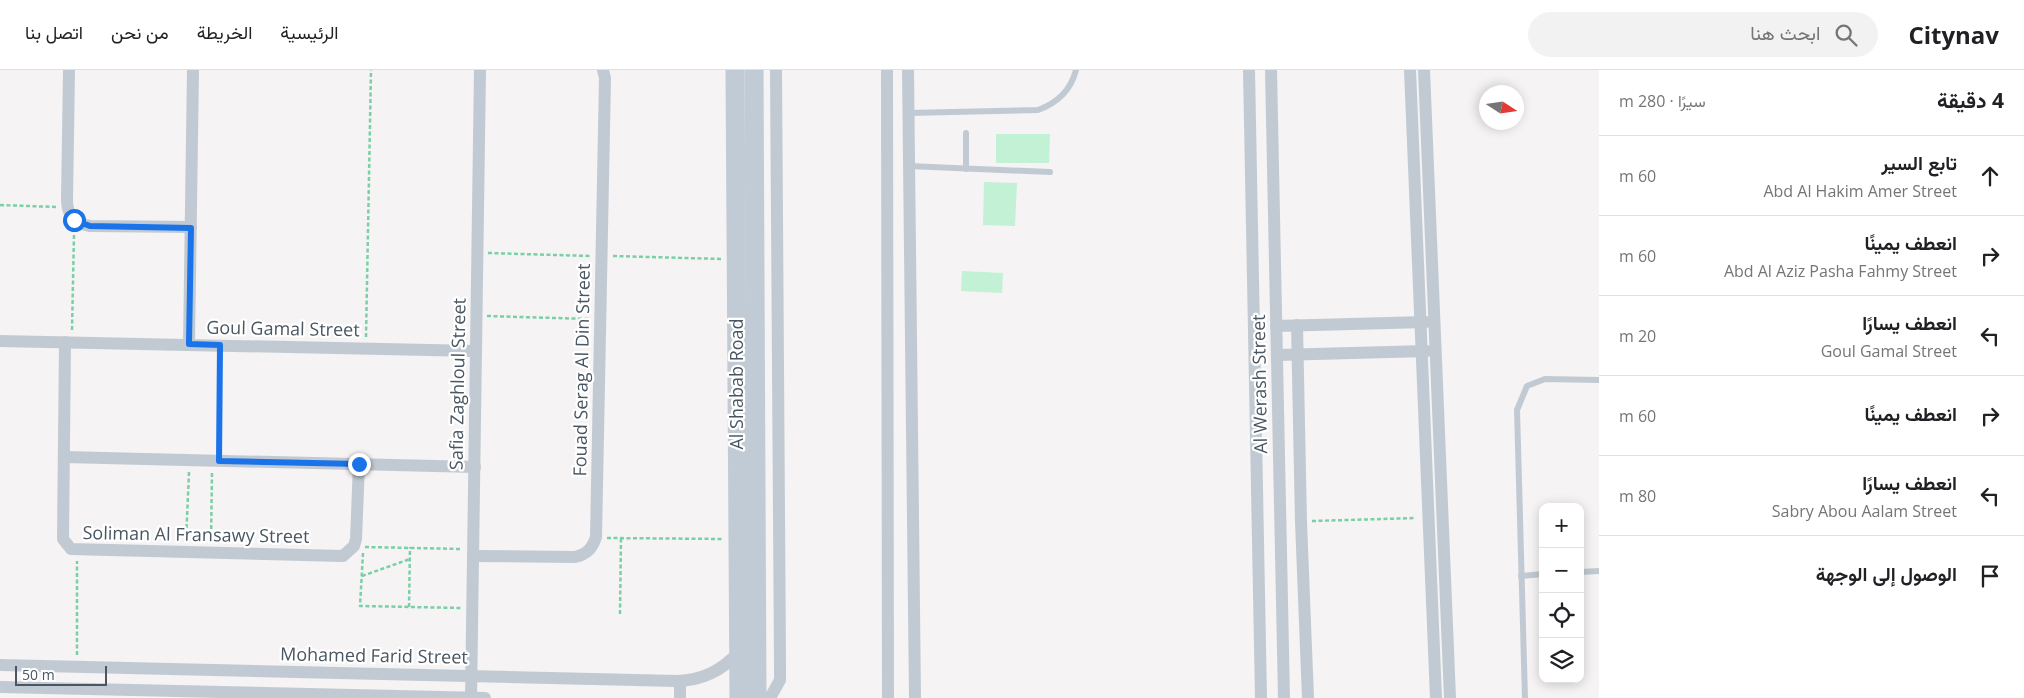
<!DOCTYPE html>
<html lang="ar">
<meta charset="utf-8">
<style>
body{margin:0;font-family:"Open Sans",Vazirmatn,sans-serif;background:#f2f2f2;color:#202124;direction:rtl}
.controls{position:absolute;right:15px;bottom:15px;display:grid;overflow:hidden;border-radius:10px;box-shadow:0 2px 12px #0003}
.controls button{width:45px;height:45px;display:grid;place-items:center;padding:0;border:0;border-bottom:1px solid #e0e0e0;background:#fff;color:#202124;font:25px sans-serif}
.compass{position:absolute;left:1479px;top:15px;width:45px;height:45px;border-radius:50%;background:#fff;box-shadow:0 2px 12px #0003;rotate:102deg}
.scale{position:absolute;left:15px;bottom:12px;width:92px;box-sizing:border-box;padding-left:5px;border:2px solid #4a5661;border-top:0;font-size:14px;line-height:18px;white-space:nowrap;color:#4a5661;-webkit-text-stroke:4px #fff;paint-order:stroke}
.stop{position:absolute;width:15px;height:15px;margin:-11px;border:4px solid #1a73e8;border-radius:50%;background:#fff}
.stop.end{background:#1a73e8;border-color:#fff;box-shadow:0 1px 5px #0008}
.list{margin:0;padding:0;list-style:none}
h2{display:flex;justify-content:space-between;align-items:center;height:65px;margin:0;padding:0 20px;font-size:21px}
h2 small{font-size:16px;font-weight:400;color:#757577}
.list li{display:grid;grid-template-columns:32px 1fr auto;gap:15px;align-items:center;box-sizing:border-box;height:80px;padding:0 20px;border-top:1px solid #e0e0e0}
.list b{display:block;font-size:19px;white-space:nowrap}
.list p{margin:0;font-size:16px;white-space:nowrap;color:#757577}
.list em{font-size:16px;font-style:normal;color:#757577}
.icon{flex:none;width:28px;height:28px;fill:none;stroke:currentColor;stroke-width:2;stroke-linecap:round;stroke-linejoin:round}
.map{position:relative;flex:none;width:1599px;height:628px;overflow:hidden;direction:ltr}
header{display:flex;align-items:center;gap:30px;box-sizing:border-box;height:70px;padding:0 25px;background:#fff;border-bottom:1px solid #e0e0e0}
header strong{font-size:24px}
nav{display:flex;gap:28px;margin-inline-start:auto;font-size:18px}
.search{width:350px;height:45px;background:#f2f2f2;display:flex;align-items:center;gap:12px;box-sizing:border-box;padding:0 18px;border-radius:28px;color:#757577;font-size:19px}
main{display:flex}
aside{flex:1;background:#fff}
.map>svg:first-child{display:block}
</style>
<header>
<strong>Citynav</strong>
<div class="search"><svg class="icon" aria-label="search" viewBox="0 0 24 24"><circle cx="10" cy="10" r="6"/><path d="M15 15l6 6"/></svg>ابحث هنا</div>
<nav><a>الرئيسية</a><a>الخريطة</a><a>من نحن</a><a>اتصل بنا</a></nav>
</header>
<main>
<aside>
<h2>4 دقيقة<small>سيرًا · 280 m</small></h2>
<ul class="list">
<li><svg class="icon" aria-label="ahead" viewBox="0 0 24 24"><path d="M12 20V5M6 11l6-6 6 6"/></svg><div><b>تابع السير</b><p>Abd Al Hakim Amer Street</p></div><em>60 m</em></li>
<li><svg class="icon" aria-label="right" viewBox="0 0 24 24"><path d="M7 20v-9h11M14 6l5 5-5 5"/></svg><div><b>انعطف يمينًا</b><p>Abd Al Aziz Pasha Fahmy Street</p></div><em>60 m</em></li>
<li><svg class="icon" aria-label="left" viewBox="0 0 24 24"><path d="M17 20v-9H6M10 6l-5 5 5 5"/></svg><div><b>انعطف يسارًا</b><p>Goul Gamal Street</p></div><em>20 m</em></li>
<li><svg class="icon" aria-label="right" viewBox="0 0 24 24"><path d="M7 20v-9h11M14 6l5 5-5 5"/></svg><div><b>انعطف يمينًا</b></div><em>60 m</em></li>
<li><svg class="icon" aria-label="left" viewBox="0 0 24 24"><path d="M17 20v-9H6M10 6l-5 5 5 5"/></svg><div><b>انعطف يسارًا</b><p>Sabry Abou Aalam Street</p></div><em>80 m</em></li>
<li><svg class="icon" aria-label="arrive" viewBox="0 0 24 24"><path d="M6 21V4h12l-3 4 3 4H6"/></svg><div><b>الوصول إلى الوجهة</b></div></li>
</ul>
</aside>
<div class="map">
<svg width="1599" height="628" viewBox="0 0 1599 628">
<rect width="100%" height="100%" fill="#f5f3f3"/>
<!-- green -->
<g fill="#c3f1d5">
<path d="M996,64h54l-1,29h-53z"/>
<path d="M984,112l33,1 -2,43 -32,-1z"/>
<path d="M962,201l41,2 -1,20 -41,-2z"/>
</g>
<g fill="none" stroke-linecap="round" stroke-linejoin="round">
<!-- path -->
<g stroke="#7ad0a6" stroke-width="2.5" stroke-dasharray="4 2.5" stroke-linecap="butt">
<path d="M0,135l56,2"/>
<path d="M488,183l102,3"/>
<path d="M613,186l109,3"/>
<path d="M487,246l102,3"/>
<path d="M72,260l2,-96"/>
<path d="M366,267l5,-267"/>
<path d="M219,379l1,-92"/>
<path d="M1312,451l104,-3"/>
<path d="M607,468l117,1"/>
<path d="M186,471l3,-69"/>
<path d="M211,472l1,-70"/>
<path d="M365,477l97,2"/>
<path d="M363,483l-3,53 102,2"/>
<path d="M362,506l48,-17"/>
<path d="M409,537l1,-60"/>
<path d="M620,544l1,-76"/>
<path d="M77,585v-94"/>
</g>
<!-- lane -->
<g stroke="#c1cad2" stroke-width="6">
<path d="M908,43l130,-3c19,-7 33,-20 38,-40"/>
<path d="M966,63v36"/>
<path d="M909,96l141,6"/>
<path d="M1580,502l19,-1"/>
<path d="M1521,506l22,-2"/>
<path d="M1525,628l-8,-288 10,-24 18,-7 54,1"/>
</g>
<!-- street -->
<g stroke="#c1cad2" stroke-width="12">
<path d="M69,0l-2,130c0,16 8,23 23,26l101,1"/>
<path d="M887,0l1,628"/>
<path d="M908,0l7,628"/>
<path d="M1249,0l12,628"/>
<path d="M1271,0l13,628"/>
<path d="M1410,0l26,628"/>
<path d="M1424,0l26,628"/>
<path d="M1297,255l4,197 7,176"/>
<path d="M1276,256l150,-4"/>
<path d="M0,271l476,10"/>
<path d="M65,272l-2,197 8,10 272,7 11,-10 2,-7 3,-75"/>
<path d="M189,274l4,-274"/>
<path d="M1277,285l150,-4"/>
<path d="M64,387l411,10"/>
<path d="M473,486l102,1c12,-3 17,-8 21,-20l9,-459 -2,-8"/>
<path d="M0,595l677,16c26,-1 44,-10 62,-29"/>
<path d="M677,611l3,5v12"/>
<path d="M0,617l485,11"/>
<path d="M471,628l9,-628"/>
<path d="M770,628l10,-18v-18l-4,-592"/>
</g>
<!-- secondary -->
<g stroke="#c1cbd6" stroke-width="19">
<path d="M735,0l4,628"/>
<path d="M754,0l3,628"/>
</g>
</g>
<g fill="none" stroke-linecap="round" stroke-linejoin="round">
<!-- route -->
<path stroke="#1a73e8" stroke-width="6" d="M74,150l16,6 101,2 -2,116 31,1 -1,116 140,3"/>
</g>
<g text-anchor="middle" stroke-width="4.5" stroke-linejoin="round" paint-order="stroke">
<!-- street labels -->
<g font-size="18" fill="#4a5661" stroke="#fff">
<text transform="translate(283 259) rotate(1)" y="6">Goul Gamal Street</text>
<text transform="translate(582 300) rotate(-89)" y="6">Fouad Serag Al Din Street</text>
<text transform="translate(458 314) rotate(-89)" y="6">Safia Zaghloul Street</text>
<text transform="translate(737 314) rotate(-90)" y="6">Al Shabab Road</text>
<text transform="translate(1260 314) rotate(-91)" y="6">Al Werash Street</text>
<text transform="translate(196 465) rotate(1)" y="6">Soliman Al Fransawy Street</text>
<text transform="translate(374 586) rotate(1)" y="6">Mohamed Farid Street</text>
</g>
</g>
</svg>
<div class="controls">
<button>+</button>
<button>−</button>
<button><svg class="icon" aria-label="locate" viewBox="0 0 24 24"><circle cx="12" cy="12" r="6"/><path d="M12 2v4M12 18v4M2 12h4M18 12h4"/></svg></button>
<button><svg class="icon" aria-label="layers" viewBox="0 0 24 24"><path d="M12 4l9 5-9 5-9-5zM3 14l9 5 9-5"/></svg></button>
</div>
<svg class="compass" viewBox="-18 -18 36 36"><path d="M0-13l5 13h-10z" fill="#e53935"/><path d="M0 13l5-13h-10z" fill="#757577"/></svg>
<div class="scale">50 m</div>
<div class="stop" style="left:74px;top:150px"></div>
<div class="stop end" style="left:359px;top:394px"></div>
</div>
</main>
